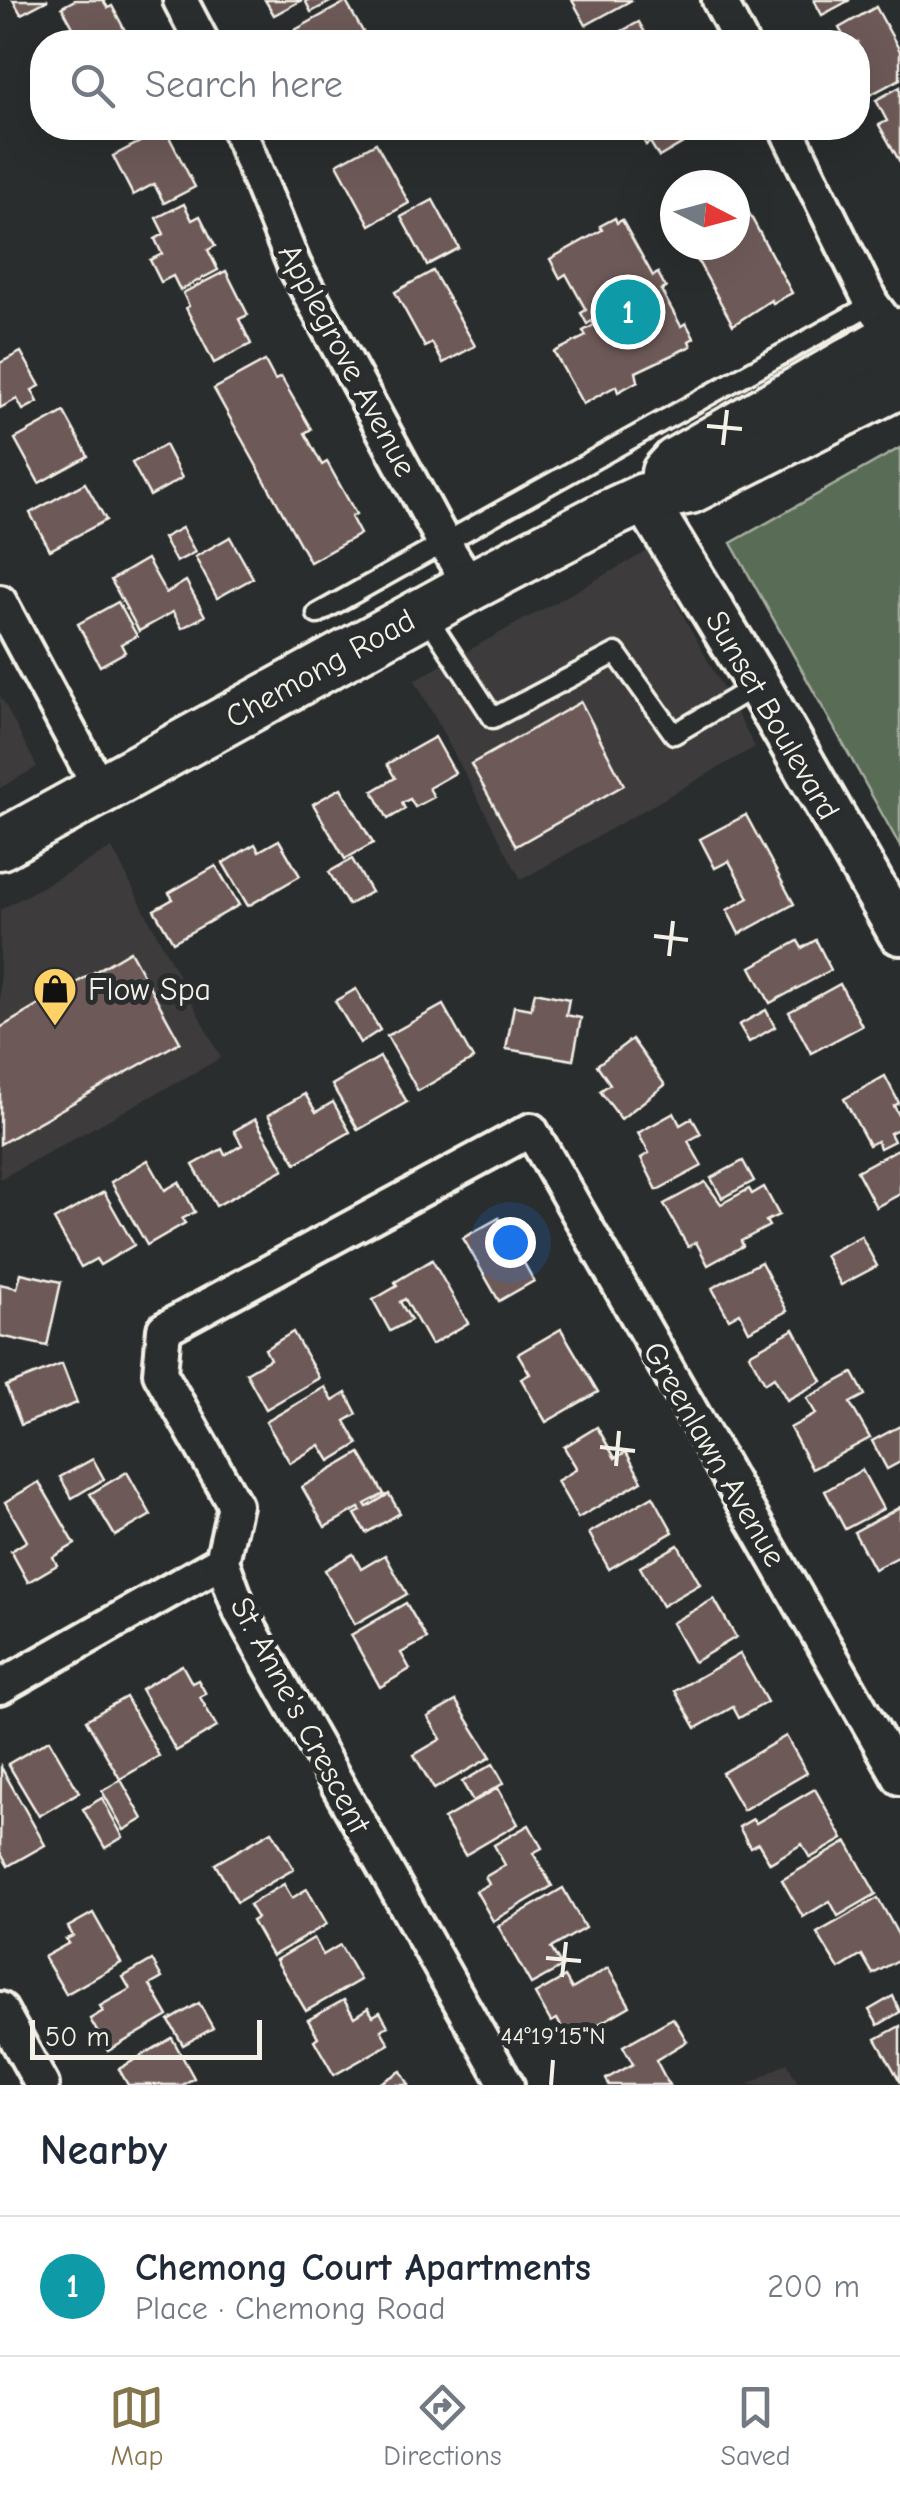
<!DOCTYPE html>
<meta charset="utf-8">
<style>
body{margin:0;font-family:"Comic Neue",sans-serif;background:#f6f6f7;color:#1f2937}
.compass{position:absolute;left:660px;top:170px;width:90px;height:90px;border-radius:50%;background:#fff;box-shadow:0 10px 40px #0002;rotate:96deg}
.scale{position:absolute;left:30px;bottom:25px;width:232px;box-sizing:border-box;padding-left:10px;border:5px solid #f4f1e8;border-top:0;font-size:28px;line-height:35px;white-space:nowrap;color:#f4f1e8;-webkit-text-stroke:8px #2a2d2e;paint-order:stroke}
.you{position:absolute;left:510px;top:1242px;width:35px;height:35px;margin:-25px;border:8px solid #fff;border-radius:50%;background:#1a73e8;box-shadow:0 0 0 15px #1a73e833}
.badge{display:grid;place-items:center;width:65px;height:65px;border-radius:50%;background:#84754c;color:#fff;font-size:32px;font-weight:700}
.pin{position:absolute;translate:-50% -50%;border:5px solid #fff;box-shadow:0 2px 10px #0006}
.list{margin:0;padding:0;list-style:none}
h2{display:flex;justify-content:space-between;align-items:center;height:130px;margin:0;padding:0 40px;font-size:42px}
h2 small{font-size:32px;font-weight:400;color:#747a83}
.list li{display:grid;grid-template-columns:65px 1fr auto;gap:30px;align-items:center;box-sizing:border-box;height:140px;padding:0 40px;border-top:2px solid #e0e1e3}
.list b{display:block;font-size:38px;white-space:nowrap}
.list p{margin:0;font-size:32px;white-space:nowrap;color:#747a83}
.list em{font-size:32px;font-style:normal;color:#747a83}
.icon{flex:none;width:55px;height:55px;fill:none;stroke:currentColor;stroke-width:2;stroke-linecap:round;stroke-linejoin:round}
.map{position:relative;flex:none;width:900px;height:2085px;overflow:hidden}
.search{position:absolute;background:#fff;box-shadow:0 10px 40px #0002;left:30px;right:30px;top:30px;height:110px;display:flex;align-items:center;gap:25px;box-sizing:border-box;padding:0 35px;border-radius:40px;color:#747a83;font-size:38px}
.sheet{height:270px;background:#fff}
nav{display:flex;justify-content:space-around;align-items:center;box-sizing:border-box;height:140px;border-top:2px solid #e0e1e3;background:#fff;font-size:28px;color:#747a83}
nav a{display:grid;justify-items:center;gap:5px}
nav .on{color:#84754c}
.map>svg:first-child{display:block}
</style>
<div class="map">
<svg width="900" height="2085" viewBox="0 0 900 2085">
<rect width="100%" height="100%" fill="#2a2d2e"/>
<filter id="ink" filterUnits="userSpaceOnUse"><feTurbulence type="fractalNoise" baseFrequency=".01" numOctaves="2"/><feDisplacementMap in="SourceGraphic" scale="20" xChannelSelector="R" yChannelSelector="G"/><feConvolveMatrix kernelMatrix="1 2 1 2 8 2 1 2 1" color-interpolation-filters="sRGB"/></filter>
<g filter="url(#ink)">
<!-- built -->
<g fill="#3e3a3b">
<path d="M648,551l107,196 -234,133 -106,-200z"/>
<path d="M0,695l37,72 -37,21z"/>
<path d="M112,848l109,210 -221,121v-269z"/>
<path d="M787,2063l12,22h-52z"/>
</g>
<!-- green -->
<path fill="#586c57" stroke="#a6aea0" stroke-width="2.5" d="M900,448v398l-169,-303z"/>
<!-- building -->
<g fill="#6d5a58" stroke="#f4f1e8" stroke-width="2.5">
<path d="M13,0h35l-27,14z"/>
<path d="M75,0h28l5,8 4,-2 19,36h-50l-19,-35z"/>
<path d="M265,0h37l-28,15z"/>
<path d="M305,0h29l-23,12z"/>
<path d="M572,0h60l-46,25z"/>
<path d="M814,0h36l-28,15z"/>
<path d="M346,2l20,35 -10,5h-66l9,-5 -4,-7z"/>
<path d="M876,7l24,44v28l-34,18 -8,-16v-39h-11l-8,-14z"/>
<path d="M639,22l11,20h-49z"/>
<path d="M900,87v75l-21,-37 8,-4 -11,-21z"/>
<path d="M637,128h44l7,12 -29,17 -9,-15 -4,3z"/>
<path d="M165,129l30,58 -31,16 -10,-19 -21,11 -20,-39z"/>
<path d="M376,143l33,60 -39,22 -33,-61z"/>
<path d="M735,187l57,106 -19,10 -2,-3 -38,25 -44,-80h46z"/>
<path d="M433,200l26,48 -32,17 -26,-48z"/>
<path d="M184,204l8,16 8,-4 15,30 -7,4 10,20 -38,20 -7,-14 -12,6 -11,-22 12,-6 -7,-15 9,-5 -8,-16z"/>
<path d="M615,218l2,5 5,-3 31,56 5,-3 8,15 -5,2 20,36 5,-3 8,15 -5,3 2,5 -55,26 2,9 -20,11 -2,-6 -33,18 -29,-52 32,-16 -3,-5 11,-6 -2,-4 -5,3 -6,-11 5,-3 -20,-36 -6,4 -10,-19 52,-29 -2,-4z"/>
<path d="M226,271l22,44 -9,4 12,25 -37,19 -28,-55 3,-2 -6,-13z"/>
<path d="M433,271l42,75 -32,17 -11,-20 -7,4 -30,-55z"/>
<path d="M21,352l19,34 -8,4 6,12 -15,8 -6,-11 -17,9v-45z"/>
<path d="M265,361l10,19 6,-3 30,52 -6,4 17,32 5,-3 29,52 -5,3 9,17 -50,28 -96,-173z"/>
<path d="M64,412l24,44 -49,27 -24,-44z"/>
<path d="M165,445l17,33 -32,18 -18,-33z"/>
<path d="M85,483l21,37 -56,30 -20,-37z"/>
<path d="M182,528l13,24 -19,10 -13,-24z"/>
<path d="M230,537l23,41 -36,20 -22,-41z"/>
<path d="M147,559l19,34 20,-12 19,35 -23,12 -9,-16 -34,19 -28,-51z"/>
<path d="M118,602l19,34 -16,8 4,8 -25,14 -22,-42z"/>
<path d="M581,702l43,83 -108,61 -45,-82z"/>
<path d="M435,737l20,36 -26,15 5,9 -19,10 -5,-8 -8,4 3,6 -17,10 -15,-28 22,-13 -8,-14z"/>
<path d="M341,788l32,55 -28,16 -32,-55z"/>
<path d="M746,815l48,89 -55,30 -12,-24 22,-12 -20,-37 -14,7 -15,-29z"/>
<path d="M279,840l21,36 -52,30 -25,-43 32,-19 4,7z"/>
<path d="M352,859l19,33 -23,13 -19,-33z"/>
<path d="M216,866l23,39 -66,37 -19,-32 19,-11 -4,-6z"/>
<path d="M816,940l15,30 -61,33 -19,-36 47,-26 4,7z"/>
<path d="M130,951l50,91 -180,102v-116z"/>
<path d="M840,984l22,42 -51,27 -22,-41z"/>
<path d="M356,989l24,41 -20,13 -25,-42z"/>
<path d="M535,992l34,7 -3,16 15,3 -8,42 -67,-11 8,-43 17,3z"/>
<path d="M443,1005l30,54 -55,32 -31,-55z"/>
<path d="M766,1010l9,17 -26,15 -10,-17z"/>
<path d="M632,1039l33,46 -44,34 -21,-28 10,-7 -13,-19z"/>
<path d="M380,1057l27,45 -49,28 -26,-45z"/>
<path d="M885,1076l14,27 -5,3 6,11v11l-10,5 4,8 -14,7 -3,-7 -8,4 -25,-46z"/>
<path d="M305,1094l11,18 17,-10 17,30 -54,31 -28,-48z"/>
<path d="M674,1113l6,12 12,-7 9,16 -13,7 14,25 -45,24 -16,-32 8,-5 -11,-20z"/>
<path d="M255,1119l29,50 -68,37 -23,-41 29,-16 3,6 17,-10 -8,-14z"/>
<path d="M900,1148v46l-24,13 -19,-36z"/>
<path d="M148,1160l17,30 14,-8 16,30 -13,7 3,4 -38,22 -36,-63z"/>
<path d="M743,1161l11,20 -32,17 -11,-20z"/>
<path d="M705,1182l16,22 28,-15 3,5 12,-7 15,28 -13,6 3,5 -28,15 2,5 -35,19 -12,-23 -8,5 -24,-43z"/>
<path d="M104,1192l30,53 -34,20 -4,-6 -15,8 -27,-47z"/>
<path d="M499,1218l35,63 -35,20 -36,-63z"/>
<path d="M861,1236l16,30 -36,19 -16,-30z"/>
<path d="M432,1260l36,63 -37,22 -26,-46 -5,3 11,18 -21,11 -17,-31 24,-14 -2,-4z"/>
<path d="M761,1262l26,49 -38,20 -9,-18 -11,6 -17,-31z"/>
<path d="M21,1273l40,9 -14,64 -47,-10v-52l17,4z"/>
<path d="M561,1329l37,63 -52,30 -25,-43 9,-5 -12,-20z"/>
<path d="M794,1329l28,52 -35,19 -13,-23 -9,6 -16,-29z"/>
<path d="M293,1332l26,46 -53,31 -20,-36 24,-14 -5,-10z"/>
<path d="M62,1364l15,39 -56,22 -15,-39z"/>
<path d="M853,1373l12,22 -15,8 20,35 -58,31 -22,-41 26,-14 -9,-16z"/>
<path d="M325,1387l8,14 13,-8 11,21 -12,7 13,23 -28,17 -10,-16 -30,18 -24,-41z"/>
<path d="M900,1426v36l-13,7 -15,-28z"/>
<path d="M597,1427l18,31 11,-6 16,29 -64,37 -21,-37 20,-12 -13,-22z"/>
<path d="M360,1453l24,41 -19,10 2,3 22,-13 11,19 -34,20 -11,-19 6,-3 -2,-3 -34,19 -23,-40z"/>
<path d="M93,1459l11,20 -32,19 -12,-21z"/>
<path d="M862,1470l21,39 -38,20 -20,-38z"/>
<path d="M127,1472l24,43 -36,21 -25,-42z"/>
<path d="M39,1482l36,62 -22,13 4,8 -29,17 -17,-31 16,-10 -22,-39z"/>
<path d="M653,1496l20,36 -64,37 -20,-36z"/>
<path d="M900,1507v49l-26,13 -20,-37z"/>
<path d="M678,1545l22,39 -38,22 -22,-39z"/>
<path d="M353,1554l8,15 24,-14 22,39 -52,30 -30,-54z"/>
<path d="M714,1599l22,38 -42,25 -22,-39z"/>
<path d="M406,1603l21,36 -26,14 9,16 -30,18 -29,-52z"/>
<path d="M740,1654l27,48 -28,16 -6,-11 -37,21 -21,-37z"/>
<path d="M182,1665l10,18 6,-3 8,14 -6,3 17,30 -41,24 -35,-62z"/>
<path d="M126,1697l33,59 -39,23 -34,-59z"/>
<path d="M456,1701l35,56 -57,32 -20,-34 27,-16 -13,-22z"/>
<path d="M786,1736l21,37 -64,37 -21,-37z"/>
<path d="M49,1740l30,52 -40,24 -31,-52z"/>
<path d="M493,1764l11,19 -31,18 -11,-19z"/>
<path d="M1,1767l44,78 -37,21 -8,-14z"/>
<path d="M121,1780l22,39 -19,11 -22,-39z"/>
<path d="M498,1788l20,36 -53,31 -21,-36z"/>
<path d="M815,1789l28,50 -33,19 -8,-14 -32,19 -12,-20 -8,4 -11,-20 14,-8 3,4z"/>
<path d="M102,1798l21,39 -18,11 -22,-39z"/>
<path d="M529,1825l13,23 -9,5 19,33 -59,35 -17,-30 13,-7 -4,-7 20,-12 -11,-20z"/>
<path d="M272,1831l22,38 -57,33 -22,-38z"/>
<path d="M847,1842l29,52 -38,22 -8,-15 -27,16 -21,-37z"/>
<path d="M284,1884l8,14 15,-9 20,35 -55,32 -20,-35 5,-3 -8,-13z"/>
<path d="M563,1888l22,40 -34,20 11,19 -31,17 -33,-58z"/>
<path d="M878,1898l22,40v21l-27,15 -11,-19 -23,14 -22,-36z"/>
<path d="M93,1913l28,50 -55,31 -22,-37 25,-14 -3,-4 7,-3 -5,-9z"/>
<path d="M314,1938l9,17 17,-10 20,35 -54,31 -30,-51z"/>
<path d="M152,1960l10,18 -12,7 18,31 -60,35 -18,-32 13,-8 -3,-5 30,-17 -7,-12z"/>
<path d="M608,1968l22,38 -61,35 -12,-22 -6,3 -16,-28 30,-17 7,12z"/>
<path d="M893,1996l7,16 -22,13 -9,-15z"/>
<path d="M344,2000l10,17 14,-9 5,8 7,-4 8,14 -7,4 8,14 -55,31 -20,-35 4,-3 -10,-17z"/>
<path d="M199,2003l14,25 -30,17 -14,-24z"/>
<path d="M673,2018l14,23 -31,19 13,25h-60l-3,-6 27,-15 -10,-18z"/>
<path d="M900,2026v55l-24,-42z"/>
<path d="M172,2038l22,40 -12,7h-54l-9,-16z"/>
<path d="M401,2071l8,14h-32z"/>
</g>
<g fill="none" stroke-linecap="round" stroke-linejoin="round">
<defs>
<g id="service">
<path d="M317,614l555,-310"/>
<path d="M426,615l67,103 123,-65 58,81 83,-49"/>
</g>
<g id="minor">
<path d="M180,0l22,42"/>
<path d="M719,0l22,42"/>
<path d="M238,128l56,137 150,278 27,43"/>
<path d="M786,128l86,176 28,37"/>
<path d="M0,602l100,187"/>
<path d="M0,1687l222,-126"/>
<path d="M0,2009l42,76"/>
<path d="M507,2085l-266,-472 -19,-52 13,-56 -75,-132 4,-44 367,-199 369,648"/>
</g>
<path id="tertiary" d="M644,498l114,187 142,248"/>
<g id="secondary">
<path d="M666,473l10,-11 224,-129"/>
<path d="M0,845l471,-259 134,-70 39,-18 46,-9 210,-106"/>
</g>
</defs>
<!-- service casing -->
<use href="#service" stroke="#f4f1e8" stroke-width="25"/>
<!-- minor casing -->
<use href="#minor" stroke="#f4f1e8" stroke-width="40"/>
<!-- tertiary casing -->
<use href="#tertiary" stroke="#f4f1e8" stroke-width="50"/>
<!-- secondary casing -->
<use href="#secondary" stroke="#f4f1e8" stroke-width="55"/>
<!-- service -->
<use href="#service" stroke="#2a2d2e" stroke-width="18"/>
<!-- minor -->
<use href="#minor" stroke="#2a2d2e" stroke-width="32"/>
<!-- tertiary -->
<use href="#tertiary" stroke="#2a2d2e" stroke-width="42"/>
<!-- secondary -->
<use href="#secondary" stroke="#2a2d2e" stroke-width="48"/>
</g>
</g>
<!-- ticks -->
<path fill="none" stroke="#f4f1e8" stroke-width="4" d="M707,426l35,3M723,445l4,-35M654,936l34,4M669,956l4,-35M600,1447l35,4M616,1466l3,-35M546,1958l35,3M562,1977l4,-35M551,2085l2,-25"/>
<!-- icons -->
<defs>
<symbol id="shop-pin" viewBox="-11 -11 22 30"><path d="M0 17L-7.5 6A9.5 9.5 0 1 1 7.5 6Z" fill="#ffd166" stroke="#2a2d2e"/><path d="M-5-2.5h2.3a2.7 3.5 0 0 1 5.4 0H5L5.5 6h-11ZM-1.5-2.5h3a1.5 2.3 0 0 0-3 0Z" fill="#111"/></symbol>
</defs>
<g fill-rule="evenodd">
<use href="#shop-pin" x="30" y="964" width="50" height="68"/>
</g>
<g text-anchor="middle" stroke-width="10" stroke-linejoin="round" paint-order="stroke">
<!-- street labels -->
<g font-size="32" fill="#f4f1e8" stroke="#2a2d2e">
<text transform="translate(348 360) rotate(62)" y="11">Applegrove Avenue</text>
<text transform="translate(320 668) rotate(-29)" y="11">Chemong Road</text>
<text transform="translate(773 715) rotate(60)" y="11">Sunset Boulevard</text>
<text transform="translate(715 1454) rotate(60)" y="11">Greenlawn Avenue</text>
<text transform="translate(301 1715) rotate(62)" y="11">St. Anne's Crescent</text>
</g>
<!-- poi labels -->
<g font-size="32" fill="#f4f1e8" stroke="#2a2d2e" text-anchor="start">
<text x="88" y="1000">Flow Spa</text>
</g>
</g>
<g font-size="25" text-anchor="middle" fill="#f4f1e8" stroke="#2a2d2e" stroke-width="10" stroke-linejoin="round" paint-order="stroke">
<text x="553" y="2044">44°19'15"N</text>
</g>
</svg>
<svg class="compass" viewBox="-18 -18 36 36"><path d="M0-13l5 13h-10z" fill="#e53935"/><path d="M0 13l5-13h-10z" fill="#747a83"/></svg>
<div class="scale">50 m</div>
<div class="you"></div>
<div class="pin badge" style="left:628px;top:312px;background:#0f9aa8">1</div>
<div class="search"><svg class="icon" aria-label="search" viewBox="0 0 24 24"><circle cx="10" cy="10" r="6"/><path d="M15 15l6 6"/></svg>Search here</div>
</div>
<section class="sheet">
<h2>Nearby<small></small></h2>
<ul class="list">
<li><span class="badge" style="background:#0f9aa8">1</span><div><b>Chemong Court Apartments</b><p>Place · Chemong Road</p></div><em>200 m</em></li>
</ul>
</section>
<nav>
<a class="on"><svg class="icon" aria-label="map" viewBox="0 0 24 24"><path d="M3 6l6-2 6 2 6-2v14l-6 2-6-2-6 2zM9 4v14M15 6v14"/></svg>Map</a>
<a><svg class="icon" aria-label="directions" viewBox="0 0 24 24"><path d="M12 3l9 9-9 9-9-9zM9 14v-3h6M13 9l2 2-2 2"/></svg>Directions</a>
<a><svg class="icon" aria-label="saved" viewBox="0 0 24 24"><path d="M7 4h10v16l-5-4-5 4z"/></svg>Saved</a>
</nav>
